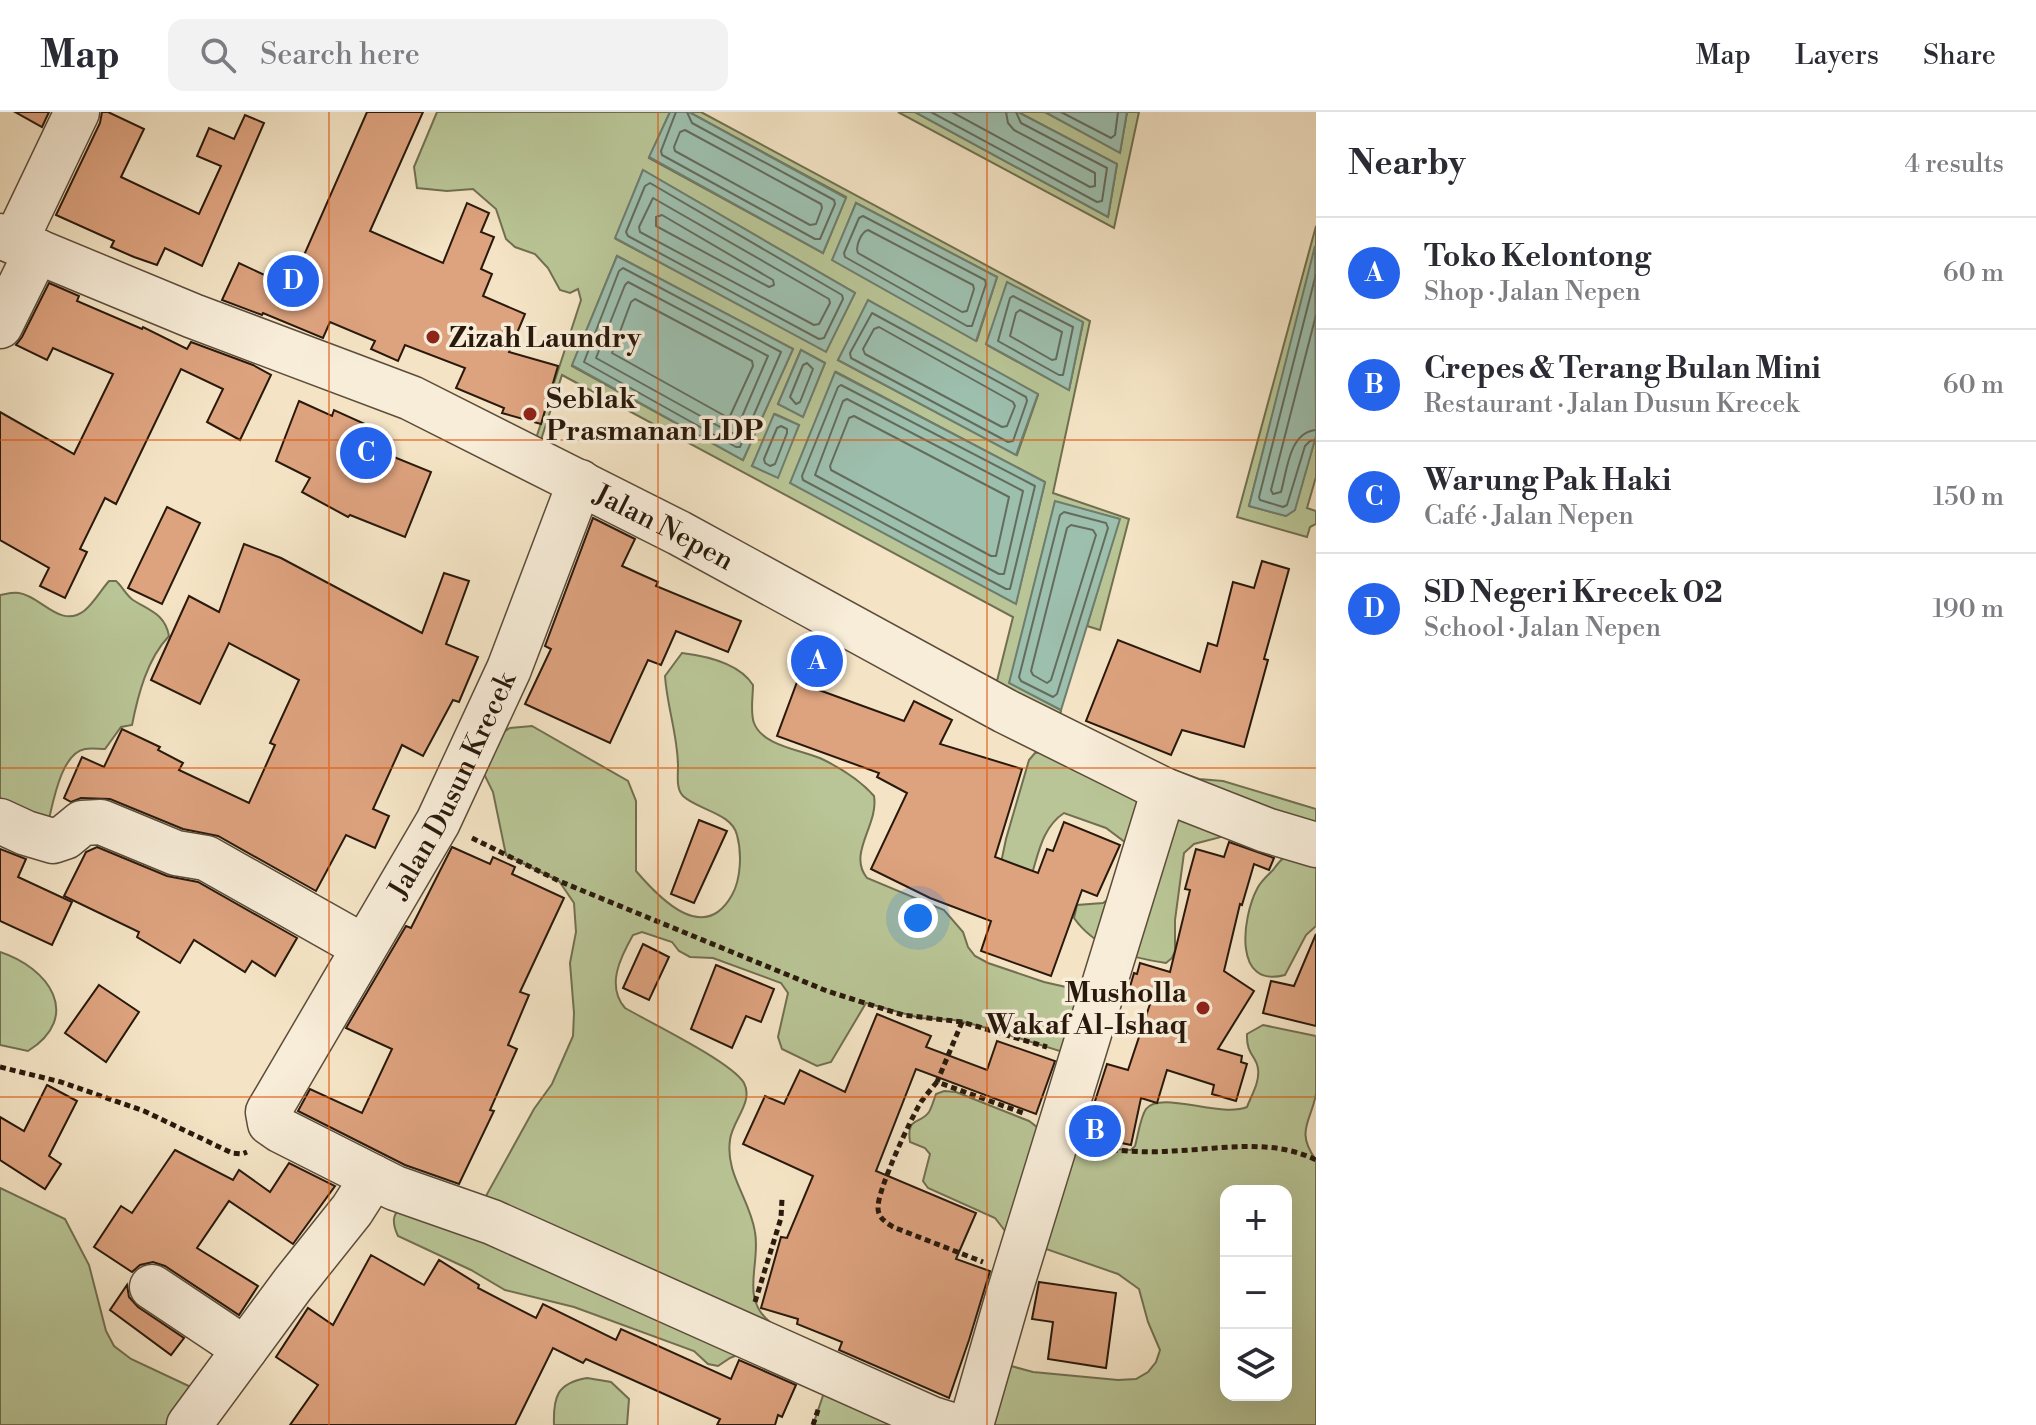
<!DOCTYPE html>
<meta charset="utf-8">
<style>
body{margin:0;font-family:"Libre Bodoni",serif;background:#f2f2f3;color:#2b2b33}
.controls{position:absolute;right:24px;bottom:24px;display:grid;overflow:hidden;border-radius:16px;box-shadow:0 8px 32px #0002}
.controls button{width:72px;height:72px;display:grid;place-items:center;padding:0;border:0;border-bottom:2px solid #e1e1e2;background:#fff;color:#2b2b33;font:40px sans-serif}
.you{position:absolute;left:918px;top:806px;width:28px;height:28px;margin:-20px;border:6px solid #fff;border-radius:50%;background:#1a73e8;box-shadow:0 0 0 12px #1a73e833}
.badge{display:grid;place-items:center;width:52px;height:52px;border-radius:50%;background:#2563eb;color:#fff;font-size:26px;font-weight:700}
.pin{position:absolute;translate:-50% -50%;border:4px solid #fff;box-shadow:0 2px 8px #0006}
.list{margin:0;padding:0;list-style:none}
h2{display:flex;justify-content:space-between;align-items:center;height:104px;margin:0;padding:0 32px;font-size:34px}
h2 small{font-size:26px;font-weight:400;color:#7c7c81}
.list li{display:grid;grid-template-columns:52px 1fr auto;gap:24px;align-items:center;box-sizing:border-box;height:112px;padding:0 32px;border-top:2px solid #e1e1e2}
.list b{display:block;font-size:30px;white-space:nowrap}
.list p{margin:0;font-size:26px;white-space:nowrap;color:#7c7c81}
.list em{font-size:26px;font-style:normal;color:#7c7c81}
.icon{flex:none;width:44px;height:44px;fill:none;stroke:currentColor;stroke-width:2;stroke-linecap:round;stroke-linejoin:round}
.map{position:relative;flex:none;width:1316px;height:1313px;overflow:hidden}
header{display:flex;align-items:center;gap:48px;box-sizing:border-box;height:112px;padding:0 40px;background:#fff;border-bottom:2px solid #e1e1e2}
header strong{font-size:38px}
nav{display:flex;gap:44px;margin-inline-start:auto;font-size:28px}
.search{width:560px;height:72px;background:#f2f2f3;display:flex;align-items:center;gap:20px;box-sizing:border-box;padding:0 28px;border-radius:16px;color:#7c7c81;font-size:30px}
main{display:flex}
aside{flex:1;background:#fff}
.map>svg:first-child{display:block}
</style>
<header>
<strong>Map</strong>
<div class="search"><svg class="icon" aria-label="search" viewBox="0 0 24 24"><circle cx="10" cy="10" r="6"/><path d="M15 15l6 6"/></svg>Search here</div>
<nav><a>Map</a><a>Layers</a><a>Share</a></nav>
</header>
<main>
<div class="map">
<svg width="1316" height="1313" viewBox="0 0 1316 1313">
<rect width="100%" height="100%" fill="#f4e4c5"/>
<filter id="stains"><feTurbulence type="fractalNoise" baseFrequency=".0025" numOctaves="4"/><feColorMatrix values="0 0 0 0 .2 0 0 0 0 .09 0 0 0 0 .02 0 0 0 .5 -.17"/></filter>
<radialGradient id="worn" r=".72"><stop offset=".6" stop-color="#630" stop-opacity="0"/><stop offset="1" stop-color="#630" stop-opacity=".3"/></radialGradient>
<!-- green -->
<g fill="#b9c596" stroke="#716f51" stroke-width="2" fill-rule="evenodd">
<path d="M437,0h233l-21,46 174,95 23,-56 -157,-85h12l389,209 -37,172 76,26 -29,111 -13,-4 32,-107 -64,-17 -45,181 51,27 -2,14 95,39 45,16 24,2 93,28v36c-132,-38 -255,-103 -375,-168 -137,-74 -272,-151 -411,-220l51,-157 -3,-11 -8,4 -10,-3 -12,-22 -13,-14 -20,-7 -9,-8 -10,-30 -23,-20 -26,2 -30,-3 -3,-21zM643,58l212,123 -29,58 -210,-112zM856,91l141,74 -20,63 -144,-80zM617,144l176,93 -50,111 -171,-94zM1007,171l76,40 -14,67 -82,-45zM869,189l169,94 -21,60 -179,-95zM801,238l24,13 -22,53 -25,-12zM836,260l209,110 -29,121 -225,-120zM562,263l451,242 -16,64 -458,-235zM775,302l24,11 -22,52 -25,-11z"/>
<path d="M898,0h17l193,105 9,-53 -99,-52h27l75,40 7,-40h12l-25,116z"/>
<path d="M1316,114v21l-67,259 37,10 8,-6 22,-74v41l-9,31 9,3v13l-6,3 -3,10 -70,-20z"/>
<path d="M109,469h7c6,5 10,14 17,19 17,11 32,14 36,36 -22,23 -31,59 -37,89l-11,2 -16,22c-6,0 -14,-1 -20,0 -24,4 -32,54 -37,74l-48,-2v-226c6,-1 13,-3 19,-2 22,3 41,36 65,18 9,-7 17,-21 25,-30z"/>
<path d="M682,541c25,3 57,10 71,32 0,11 -3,28 1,38 9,24 50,27 70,37 18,9 36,20 50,36 5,29 -27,57 -7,82l77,32 19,22 5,15 7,9 13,7 56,19 57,13 -19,63 -102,-32 -26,-6 -34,-2 -54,-15 -35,59 -14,4 -35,-17 -4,-12 10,-44 -7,-10 -68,-25 -23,-1 -11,-6 -7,-9 -30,-10 -9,3c-13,23 -27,51 -8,73 24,14 107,54 119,75 10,19 -12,38 -14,57 -5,34 20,59 25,92 6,33 -16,66 16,91l-26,29 -15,6 -12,8 -10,-2 -14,-13 -120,-44 -69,-17 -34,-20 -73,-34c-8,-17 -4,-22 7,-35l71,7 10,-12 48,-87 18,-25 21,-48 1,-23 -4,-50 6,-31 -2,-29 -15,-22 -53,-26 -13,-63 -9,-18 10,-37 16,-9 22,-2 96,55 8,20v70c24,28 68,74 96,24 9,-16 10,-42 5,-60 -5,-22 -39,-25 -54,-39 -7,-7 -5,-20 -5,-29 0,-31 -11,-60 -13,-91z"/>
<path d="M1048,639l176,79 -3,7 -27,7 -10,9 -9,67v31l-3,7 -6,5c-35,-5 -71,-15 -92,-45l3,-13 26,-2 11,-8 12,-52 -20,-15 -42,-15c-23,15 -26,44 -34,67l-27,-9 -1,-13 4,-19 23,-79 6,-7z"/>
<path d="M1316,739v75l-10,9 -21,40c-52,14 -43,-57 -28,-86 3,-7 10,-13 16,-19 3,-4 8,-11 12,-13 9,-4 22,-4 31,-6z"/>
<path d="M0,840c49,16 83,64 28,99l-28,-6z"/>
<path d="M1263,913l53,11c0,18 0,40 0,58 -5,28 -21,37 0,66v265h-345l18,-65 44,12 85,8 18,-1 12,-7 8,-10 4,-12 -12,-28 -9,-33 -21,-15 -109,-38 -14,-18 -67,-30 -5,-7 7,-27 -5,-6 -15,-6c-4,-26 10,-17 19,-30 3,-5 5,-13 7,-18l8,-3 12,1 73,29 12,9 17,6 37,12 36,2 4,-4c3,-10 5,-28 11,-37 15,-19 73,9 101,-2 4,-11 13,-25 11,-38 -1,-13 -12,-14 -11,-35zM1226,1079h60v204h-60z"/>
<path d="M0,1076l65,31 24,46 17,66 8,15 17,13 79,37 -21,29h-189z"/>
<path d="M831,1260l120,53h-138z"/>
<path d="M587,1266l24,4 18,17 -2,26h-73c-1,-28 3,-42 33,-47z"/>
</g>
<!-- water -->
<g fill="#9dbfae" stroke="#6f7d6d" stroke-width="2">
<path d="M670,0h19l157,86 -23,55 -174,-96z"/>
<path d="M915,0h103l99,52 -9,53z"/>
<path d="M1045,0h82l-7,41z"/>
<path d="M643,58l212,123 -29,59 -211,-114z"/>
<path d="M856,91l141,74 -21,64 -144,-81z"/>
<path d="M1315,134l1,190 -21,74 -9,6 -37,-10z"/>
<path d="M617,144l176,93 -50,111 -171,-95z"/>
<path d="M1007,170l76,40 -14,68 -83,-46z"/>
<path d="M868,188l170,94 -22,61 -178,-95z"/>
<path d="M801,238l24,13 -22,54 -25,-13z"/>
<path d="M835,260l210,110 -29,122 -226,-121z"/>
<path d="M774,302l25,11 -21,53 -26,-12z"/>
<path d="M1055,389l65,18 -59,191 -52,-27z"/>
</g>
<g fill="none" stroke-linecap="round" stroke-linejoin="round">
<!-- shore -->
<g stroke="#636c5d" stroke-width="2">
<path d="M676,0l-15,39 1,4 153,84h5l15,-35 -1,-4 -142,-77 -5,-11"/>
<path d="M931,0l166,90 5,-1 5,-33 -86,-45 -5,-11"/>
<path d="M952,0l138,75 5,-1v-13l-81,-43 -6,-7 -2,-11"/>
<path d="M1061,0l50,26 4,-3 3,-23"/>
<path d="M685,18l136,74 1,4 -6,16 -6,1 -135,-74 -1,-4 6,-15z"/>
<path d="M650,71l192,112 1,4 -19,39 -5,1 -191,-103 -2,-4 19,-46z"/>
<path d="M653,86l176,101 1,4 -11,21 -5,1 -174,-93 -1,-5z"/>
<path d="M662,103l111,65 1,5 -5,2 -113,-61v-9z"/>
<path d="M863,104l122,64 1,4 -14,42h-5l-122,-69 -1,-4 15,-35z"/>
<path d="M868,118l105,55 1,4 -7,22 -5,1 -104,-59c-3,-6 3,-21 10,-23z"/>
<path d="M623,156l158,84 -41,95h-4l-152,-85 35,-91z"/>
<path d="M1316,162l-57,223 1,3 23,7 4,-2 18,-59 5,-5 6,-1"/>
<path d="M628,170l140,74 -33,77h-4l-135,-75 29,-73z"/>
<path d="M1013,184l60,31 -10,48h-4l-61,-34 12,-43z"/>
<path d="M635,187l117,62 1,5 -23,50h-5l-113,-63 19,-51z"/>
<path d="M1020,198l42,22 -6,27 -4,1 -42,-24 6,-23z"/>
<path d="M872,201l154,84 1,4 -14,40 -5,1 -157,-84 -1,-5z"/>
<path d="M1316,203l-45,175 2,4 8,-2c6,-21 8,-60 35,-62"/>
<path d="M879,215l134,75 2,4 -8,20 -5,1 -137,-73 -2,-5 11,-20z"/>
<path d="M807,251l6,6 -13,33 -4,2 -6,-7 13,-32z"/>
<path d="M841,273l194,101 -25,103h-4l-203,-109 -1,-4 36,-89z"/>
<path d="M847,287l176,92 -19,83h-5l-184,-99 28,-74z"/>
<path d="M854,304l155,81 -13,59h-5l-160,-86 -1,-4 19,-48z"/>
<path d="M781,314l6,3v4l-12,31 -5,2 -5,-3 -1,-4 13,-31z"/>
<path d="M1064,400l42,11 2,5 -51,166 -4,3 -32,-16 -2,-4 41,-162z"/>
<path d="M1071,413l22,5 3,5 -45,145 -4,3 -14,-8 -2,-4 36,-143z"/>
</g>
</g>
<!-- building -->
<g fill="#dda27e" stroke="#29190c" stroke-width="2">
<path d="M15,0h34l-7,15z"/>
<path d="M102,0h6l36,17 -23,48 78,37 22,-48 -24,-10 12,-28 25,11 11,-24 19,8 -62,143 -37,-18 -8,17 -23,-8 -23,-10 3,-6 -58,-26 44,-92z"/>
<path d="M367,0h56l-53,119 73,32 24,-60 22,10 -8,19 13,5 -13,32 11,5 -9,22 42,18 -16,38 49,14 -17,58 -39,-11 2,-5 -48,-20 9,-20 -60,-23 -7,16 -27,-12 4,-8 -45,-19 -7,16 -60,-25 -1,2 -40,-15 17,-37 51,24z"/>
<path d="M49,171l30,13 -2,5 65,28 1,-2 44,22 4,-7 62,23 18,10 -31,65 -33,-18 16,-33 -42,-20 -65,135 -11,-6 -25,51 7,3 -22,46 -25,-12 9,-18 -49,-28v-128l74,42 39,-80 -60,-26 -6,12 -31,-15 6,-8z"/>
<path d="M299,289l33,15 2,-6 53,24 -8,17 52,21 -26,65 -55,-22 -2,2 -46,-25 8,-14 -34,-17z"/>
<path d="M167,395l33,16 -38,81 -34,-16z"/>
<path d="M593,406l42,21 -13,27 36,16 -2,4 85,35 -13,31 -52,-21 -15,34 -13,-5 -38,83 -85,-39 26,-55 -6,-3z"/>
<path d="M244,432l37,14 141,75 22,-60 25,8 -23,63 32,13 -19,45 -6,-2 -30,56 -21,-11 -29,64 16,7 -14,32 -29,-13 -30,56 -98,-55 -35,-7 -73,-30 -29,-1 -10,4 -7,-4 18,-41 22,10 18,-38 38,18 -2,3 25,13 -4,7 70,33 26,-58 -5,-2 29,-63 -70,-37 -29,61 -49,-24 38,-84 30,16z"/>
<path d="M1262,449l27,8 -25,90 4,1 -24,87 -62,-17 -11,25 -85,-34 32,-81 82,32 8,-29 9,3 16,-64 21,6z"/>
<path d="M797,570l107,39 10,-20 38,19 -12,24 82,25 -27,88 43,16 9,-24 6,2 11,-29 56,23 -23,51 -15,-6 -31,86 -70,-25 10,-30 -61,-23 -59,-29 36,-76 -30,-16 2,-4 -102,-37z"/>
<path d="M699,708l28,11 -33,72 -23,-9z"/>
<path d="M1229,730l45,16 -5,12 -15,-6 -12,41 -2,-1 -16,67 30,20 -36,58 24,7 -1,6 6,2 -11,37 -24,-7 2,-9 -47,-15 -10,33 -16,-5 -10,47 -47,-10 23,-71 21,6 22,-66 -23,-7 7,-24 3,1 3,-11 30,9 20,-82 -5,-1 11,-40 28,8z"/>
<path d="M97,735l70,29 31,6 99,56 -22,38 -23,-15 -7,11 -51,-32 -14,23 -43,-26 2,-5 -75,-36 22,-44z"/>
<path d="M452,735l38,17 3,-7 22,10 -3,7 52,24 -44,94 9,3 -21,50 9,4 -27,61 4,1 -35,73 -54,-19 -107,-54 12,-22 52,24 30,-64 -46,-21 60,-102 5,2z"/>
<path d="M0,737l26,10 -8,18 54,25 -20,43 -52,-24z"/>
<path d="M1316,822v92l-53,-13 8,-32 23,5z"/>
<path d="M643,832l26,13 -20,43 -26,-12z"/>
<path d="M716,853l58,24 -13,33 -15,-6 -14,32 -41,-19z"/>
<path d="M99,873l40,27 -33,50 -41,-29z"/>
<path d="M877,902l54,22 -5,11 61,23 10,-29 58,20 -19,53 -120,-45 -40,102 100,42 -20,46 34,12 -21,69 -20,58 -110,-48 3,-8 -45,-18 1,-5 -37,-11 20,-71 6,1 26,-62 -70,-32 22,-48 19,8 16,-34 45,22z"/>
<path d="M47,973l30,16 -28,55 12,8 -16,25 -45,-29v-43l24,14z"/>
<path d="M175,1038l58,30 6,-10 31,22 19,-29 46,23 -42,58 -64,-43 -32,47 61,38 -19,29 -74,-49 -12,-4 -13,3 -8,7 -38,-25 27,-41 11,7z"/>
<path d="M371,1143l53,30 15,-25 40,25 -1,3 58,30 7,-14 73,36 5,-11 110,50 8,-19 57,25 -14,32 -4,-2 -3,10h-58l3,-6 -134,-60 -3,4 -30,-15 -38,77h-225l28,-40 -42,-28 32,-49 25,17z"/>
<path d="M1039,1170l77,11 -10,75 -58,-9 5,-37 -21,-3z"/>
<path d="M127,1173l2,12 9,10 46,31 -13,17 -61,-45z"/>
</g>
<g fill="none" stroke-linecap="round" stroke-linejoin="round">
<defs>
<g id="minor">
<path id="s1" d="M0,124l193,80 218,82 268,135 326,178 159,79 102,40 50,15"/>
<path d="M15,130l62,-130"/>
<path d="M0,214l37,-75"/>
<path d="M0,709l26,12 27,8 12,-4 17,-14 19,-1 75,31 30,5 158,89"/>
<path d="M373,1065l22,11 97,34 440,197 19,6"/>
<path d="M152,1175l93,62"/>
<path id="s2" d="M189,1313l104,-141 59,-74 21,-33 -93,-47 -10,-7 -2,-11 170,-290 71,-153 71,-187"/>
<path d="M971,1313l36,-125 157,-510"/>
</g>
</defs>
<!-- minor casing -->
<use href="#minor" stroke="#5c4c3a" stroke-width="47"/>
<!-- path -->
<g stroke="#29190c" stroke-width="5" stroke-dasharray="6 4" stroke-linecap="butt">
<path d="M472,726l87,43 268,110 76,24 59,7 85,25"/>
<path d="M962,910l-25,60 89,32"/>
<path d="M0,955l61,15 83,29 88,42 10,1 5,-2"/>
<path d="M937,970c-5,6 -11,13 -16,20 -10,16 -44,89 -43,106 0,10 8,14 15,19l90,35"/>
<path d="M1092,1035c26,4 55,6 81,4 48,-2 99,-13 143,9"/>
<path d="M755,1190l26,-84 1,-19"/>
<path d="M813,1313l6,-18"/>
</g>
<!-- minor -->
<use href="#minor" stroke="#f8edd9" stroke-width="44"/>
</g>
<!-- grid -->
<path fill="none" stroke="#de560c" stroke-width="2" stroke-opacity="0.55" d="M329,0v1313M658,0v1313M987,0v1313M0,328h1316M0,656h1316M0,985h1316"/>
<!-- markers -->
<g fill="#8f2418" stroke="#f8edd9" stroke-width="3">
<circle cx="433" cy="225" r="8"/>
<circle cx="530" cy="302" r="8"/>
<circle cx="1203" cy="896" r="8"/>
</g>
<g text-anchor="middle" stroke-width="7" stroke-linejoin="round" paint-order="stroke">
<!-- poi labels -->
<g font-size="28" font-weight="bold" fill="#29190c" stroke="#f8edd9" text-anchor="start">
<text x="449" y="235">Zizah Laundry</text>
<text x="546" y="296">Seblak<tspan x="546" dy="32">Prasmanan LDP</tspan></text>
<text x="1187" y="890" text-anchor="end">Musholla<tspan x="1187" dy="32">Wakaf Al-Ishaq</tspan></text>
</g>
<!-- street labels -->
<g font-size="28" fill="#29190c" stroke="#f8edd9">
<text dy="10" stroke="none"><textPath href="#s1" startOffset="726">Jalan Nepen</textPath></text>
<text dy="10" stroke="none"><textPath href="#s2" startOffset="812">Jalan Dusun Krecek</textPath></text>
</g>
</g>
<rect width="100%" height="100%" filter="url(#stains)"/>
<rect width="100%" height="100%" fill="url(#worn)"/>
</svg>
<div class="controls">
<button>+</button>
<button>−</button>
<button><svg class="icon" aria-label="layers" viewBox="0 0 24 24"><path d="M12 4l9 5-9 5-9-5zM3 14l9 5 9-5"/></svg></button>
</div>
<div class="you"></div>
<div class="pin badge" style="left:817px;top:549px">A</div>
<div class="pin badge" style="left:1095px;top:1019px">B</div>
<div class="pin badge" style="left:366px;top:341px">C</div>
<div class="pin badge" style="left:293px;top:169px">D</div>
</div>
<aside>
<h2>Nearby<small>4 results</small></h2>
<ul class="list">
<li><span class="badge">A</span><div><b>Toko Kelontong</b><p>Shop · Jalan Nepen</p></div><em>60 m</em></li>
<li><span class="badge">B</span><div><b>Crepes &amp; Terang Bulan Mini</b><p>Restaurant · Jalan Dusun Krecek</p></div><em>60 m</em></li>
<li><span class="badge">C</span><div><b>Warung Pak Haki</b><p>Café · Jalan Nepen</p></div><em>150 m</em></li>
<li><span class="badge">D</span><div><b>SD Negeri Krecek 02</b><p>School · Jalan Nepen</p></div><em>190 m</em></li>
</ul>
</aside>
</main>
